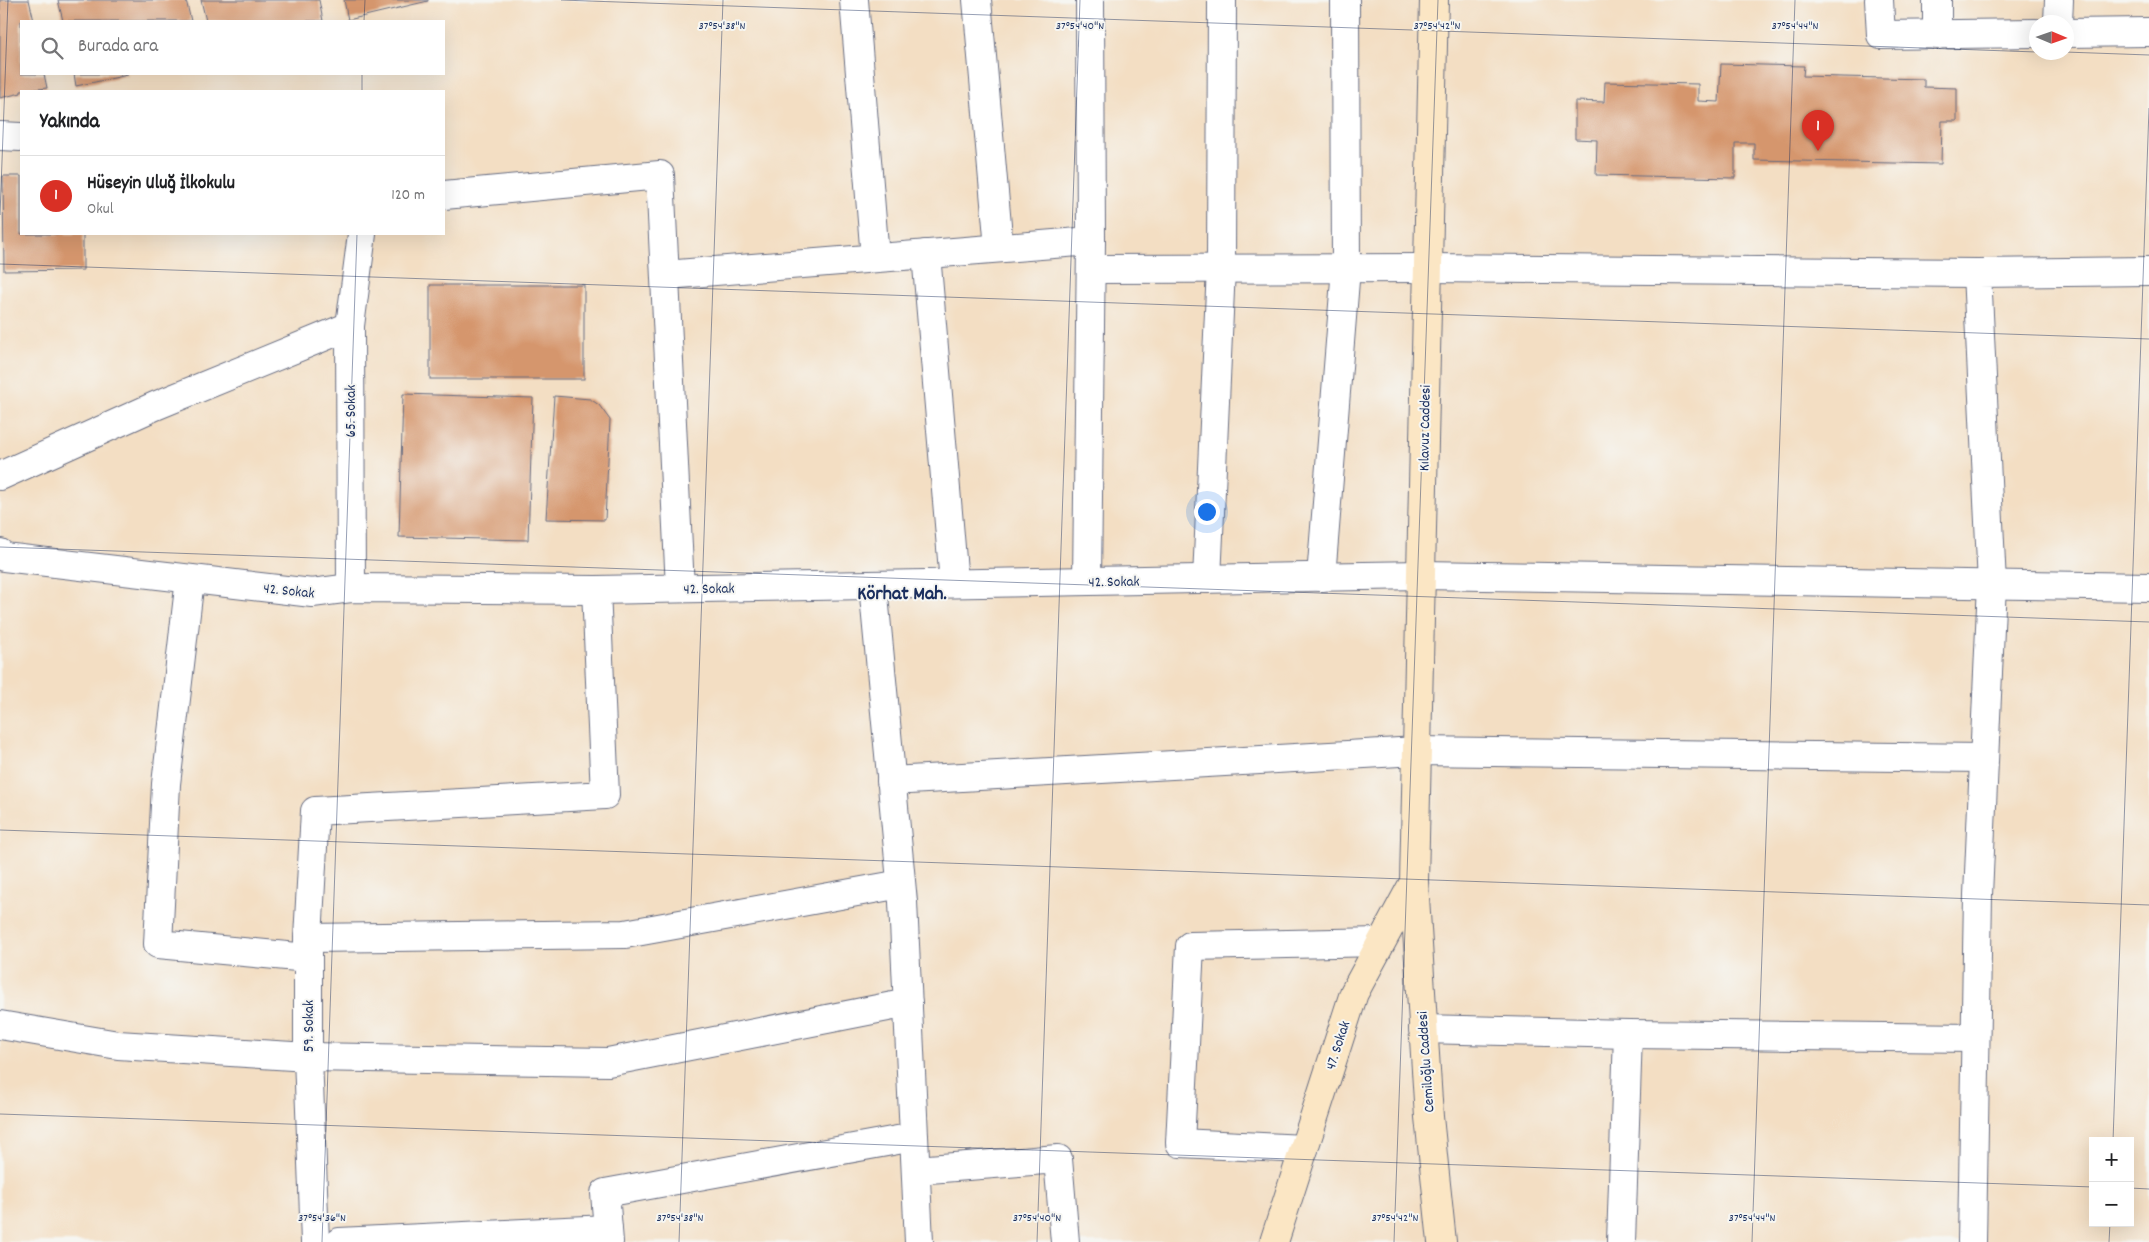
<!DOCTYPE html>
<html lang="tr">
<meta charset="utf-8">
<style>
body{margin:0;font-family:Dekko,sans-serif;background:#f2f2f2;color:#202124}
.controls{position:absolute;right:15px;bottom:15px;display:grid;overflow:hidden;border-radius:0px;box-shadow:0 5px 20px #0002}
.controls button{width:45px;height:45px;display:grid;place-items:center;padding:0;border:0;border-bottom:1px solid #e0e0e0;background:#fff;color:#202124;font:25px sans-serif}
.compass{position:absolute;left:2029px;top:15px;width:45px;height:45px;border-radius:50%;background:#fff;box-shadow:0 5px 20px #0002;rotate:92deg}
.you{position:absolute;left:1206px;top:511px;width:18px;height:18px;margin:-12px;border:4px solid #fff;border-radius:50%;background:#1a73e8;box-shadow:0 0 0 8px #1a73e833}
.badge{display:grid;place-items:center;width:32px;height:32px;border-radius:50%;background:#d93025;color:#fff;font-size:16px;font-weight:700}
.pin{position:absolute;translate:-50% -41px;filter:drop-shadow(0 1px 2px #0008)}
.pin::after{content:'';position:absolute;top:26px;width:18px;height:15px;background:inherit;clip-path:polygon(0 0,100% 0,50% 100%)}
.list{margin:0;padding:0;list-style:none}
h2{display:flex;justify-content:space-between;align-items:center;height:65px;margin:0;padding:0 20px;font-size:21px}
h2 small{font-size:16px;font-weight:400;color:#757577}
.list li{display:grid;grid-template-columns:32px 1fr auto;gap:15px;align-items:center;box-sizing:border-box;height:80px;padding:0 20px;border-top:1px solid #e0e0e0}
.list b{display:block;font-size:19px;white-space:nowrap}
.list p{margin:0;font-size:16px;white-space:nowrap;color:#757577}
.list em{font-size:16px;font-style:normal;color:#757577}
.icon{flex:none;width:28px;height:28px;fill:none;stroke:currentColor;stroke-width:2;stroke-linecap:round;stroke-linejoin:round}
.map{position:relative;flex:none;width:2149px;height:1242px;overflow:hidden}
.search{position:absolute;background:#fff;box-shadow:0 5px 20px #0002;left:20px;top:20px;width:425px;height:55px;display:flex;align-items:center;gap:12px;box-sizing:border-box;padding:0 18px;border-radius:0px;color:#757577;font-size:19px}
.panel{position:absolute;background:#fff;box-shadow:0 5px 20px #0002;left:20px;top:90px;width:425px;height:145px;border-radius:0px}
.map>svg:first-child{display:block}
</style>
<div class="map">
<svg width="2149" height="1242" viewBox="0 0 2149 1242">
<rect width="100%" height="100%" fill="#f6f6f2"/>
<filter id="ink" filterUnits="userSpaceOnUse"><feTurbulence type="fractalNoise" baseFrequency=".02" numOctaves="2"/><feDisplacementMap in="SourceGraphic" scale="10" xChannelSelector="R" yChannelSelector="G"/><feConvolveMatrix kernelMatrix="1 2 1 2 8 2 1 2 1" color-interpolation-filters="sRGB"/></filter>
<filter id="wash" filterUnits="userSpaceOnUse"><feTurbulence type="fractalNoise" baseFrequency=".0096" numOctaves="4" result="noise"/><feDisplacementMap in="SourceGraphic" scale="20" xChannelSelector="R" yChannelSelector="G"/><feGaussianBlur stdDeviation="1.12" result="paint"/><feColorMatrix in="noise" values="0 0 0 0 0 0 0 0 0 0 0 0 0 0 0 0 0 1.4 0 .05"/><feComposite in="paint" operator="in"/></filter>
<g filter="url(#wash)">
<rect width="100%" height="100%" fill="#f3dec3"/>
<g id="blocks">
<!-- building -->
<g fill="#d5966d">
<path d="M0,0h29l5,21h-13v53h23l3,14 -26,3v2l-21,5z"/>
<path d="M58,0h128l5,21h-128z"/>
<path d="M201,0h118l4,21h-117z"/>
<path d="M344,0h84v1l-80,19z"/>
<path d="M1721,64l83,2 -1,10 121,3v8l33,1v33h-15l-1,43 -187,-4v-17h-19v35l-139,-3 1,-35 -22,-1v-38l29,1 1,-20 93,2v17l21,1z"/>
<path d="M74,74h54v1l-52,11z"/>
<path d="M3,176h18v58h62v36l-79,1z"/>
<rect x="430" y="285" width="154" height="94"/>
<path d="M403,394l130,4 -5,142 -129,-3z"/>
<path d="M554,396l36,3 9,6 11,15 -5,100 -59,-1z"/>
</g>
</g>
</g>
<g filter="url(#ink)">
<use href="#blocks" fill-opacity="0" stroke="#676c81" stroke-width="1"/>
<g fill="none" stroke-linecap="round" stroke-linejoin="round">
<defs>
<g id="street">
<path d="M854,0l21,258"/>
<path d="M977,0l22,248"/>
<path d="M1090,0l1,241"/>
<path d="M1879,0l2,35 155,-2"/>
<path d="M1937,0v35"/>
<path d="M2058,22l1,-22"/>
<path d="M2066,33l83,-1"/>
<path d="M0,136l21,1"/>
<path d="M444,195l216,-20 20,413"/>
<path d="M926,254l28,329"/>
<path d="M1091,269l337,-1 549,5"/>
<path d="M665,275l426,-34 -4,340"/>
<path d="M0,476l155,-70 195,-80"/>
<path d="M0,553l4,4 308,36 39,-5 245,2 825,-15 728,12"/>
<path d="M1321,577l25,-309 -1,-268"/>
<path d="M190,579l-24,205 -8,160 150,14"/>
<path d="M1207,579l14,-311 1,-268"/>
<path d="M873,585l30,317 16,340"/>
<path d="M351,588l-1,-262 12,-92"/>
<path d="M891,781l526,-30 567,7"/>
<path d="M308,938l317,-4 276,-50"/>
<path d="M0,1025l118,20 190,12 300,5 300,-59"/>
<path d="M1423,1029l205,5 -7,208"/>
<path d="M1628,1034l347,4"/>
<path d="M1304,1149l-124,-6 10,-197 191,-4"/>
<path d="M916,1170l142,-11 7,83"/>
<path d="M315,1242l-7,-185v-119l7,-127 290,-16 -9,-205"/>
<path d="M339,1242l269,-13"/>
<path d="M609,1242l-4,-49 309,-56"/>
<path d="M1972,1242l6,-347 14,-311 -15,-311 172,-2"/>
</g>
<g id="secondary">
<path d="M1414,882l15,235 13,125"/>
<path d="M1274,1242l80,-249 60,-111 20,-882"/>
</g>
</defs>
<!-- street casing -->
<use href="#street" stroke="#676c81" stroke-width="30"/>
<!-- secondary casing -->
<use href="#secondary" stroke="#676c81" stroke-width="30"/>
<!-- street -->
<use href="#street" stroke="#fff" stroke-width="28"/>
<!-- secondary -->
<use href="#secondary" stroke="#fbe6c4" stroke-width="28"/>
</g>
</g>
<!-- ticks -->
<path fill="none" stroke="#1b2f5e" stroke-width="1" stroke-opacity="0.45" d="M561,0l1475,52M364,21l1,-21M2065,52l84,3M362,91v-17M0,215l8,-215M0,264l2149,75M0,547l2149,75M0,830l2149,75M0,1114l2093,73M2113,1141l36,-1033M2130,1188l19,1M322,1242l35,-1008M679,1242l44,-1242M1037,1242l43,-1242M1394,1242l44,-1242M1752,1242l43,-1242M2109,1242l1,-19"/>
<g text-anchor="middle" stroke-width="4" stroke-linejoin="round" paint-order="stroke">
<!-- street labels -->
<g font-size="15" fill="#1b2f5e" stroke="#f6f6f2">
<text transform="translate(350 411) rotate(-90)" y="5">65. Sokak</text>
<text transform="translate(1424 428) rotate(-89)" y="5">Kılavuz Caddesi</text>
<text transform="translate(1114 581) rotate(-1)" y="5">42. Sokak</text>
<text transform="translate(709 588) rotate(-1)" y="5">42. Sokak</text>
<text transform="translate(289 590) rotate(6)" y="5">42. Sokak</text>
<text transform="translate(308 1026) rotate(-90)" y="5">59. Sokak</text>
<text transform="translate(1337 1045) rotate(-72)" y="5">47. Sokak</text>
<text transform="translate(1425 1062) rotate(-94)" y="5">Cemiloğlu Caddesi</text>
</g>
<!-- district labels -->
<g font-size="20" font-weight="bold" fill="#1b2f5e" stroke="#f6f6f2">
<text x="902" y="599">Körhat Mah.</text>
</g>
</g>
<g font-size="12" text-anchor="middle" fill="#1b2f5e" stroke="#f6f6f2" stroke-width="4" stroke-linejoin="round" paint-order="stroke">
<text x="722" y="29">37°54'38"N</text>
<text x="1080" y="29">37°54'40"N</text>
<text x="1437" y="29">37°54'42"N</text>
<text x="1795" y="29">37°54'44"N</text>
<text x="322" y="1221">37°54'36"N</text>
<text x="680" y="1221">37°54'38"N</text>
<text x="1037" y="1221">37°54'40"N</text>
<text x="1395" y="1221">37°54'42"N</text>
<text x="1752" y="1221">37°54'44"N</text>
</g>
</svg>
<div class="controls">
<button>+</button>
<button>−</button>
</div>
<svg class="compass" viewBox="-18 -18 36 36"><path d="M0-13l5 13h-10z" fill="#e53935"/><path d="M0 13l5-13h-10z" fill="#757577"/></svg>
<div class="you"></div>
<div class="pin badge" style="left:1818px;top:151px">1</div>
<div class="search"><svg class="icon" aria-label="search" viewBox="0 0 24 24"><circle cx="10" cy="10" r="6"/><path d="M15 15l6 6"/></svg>Burada ara</div>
<section class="panel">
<h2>Yakında<small></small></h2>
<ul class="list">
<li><span class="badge">1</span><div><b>Hüseyin Uluğ İlkokulu</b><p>Okul</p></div><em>120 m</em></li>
</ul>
</section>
</div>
